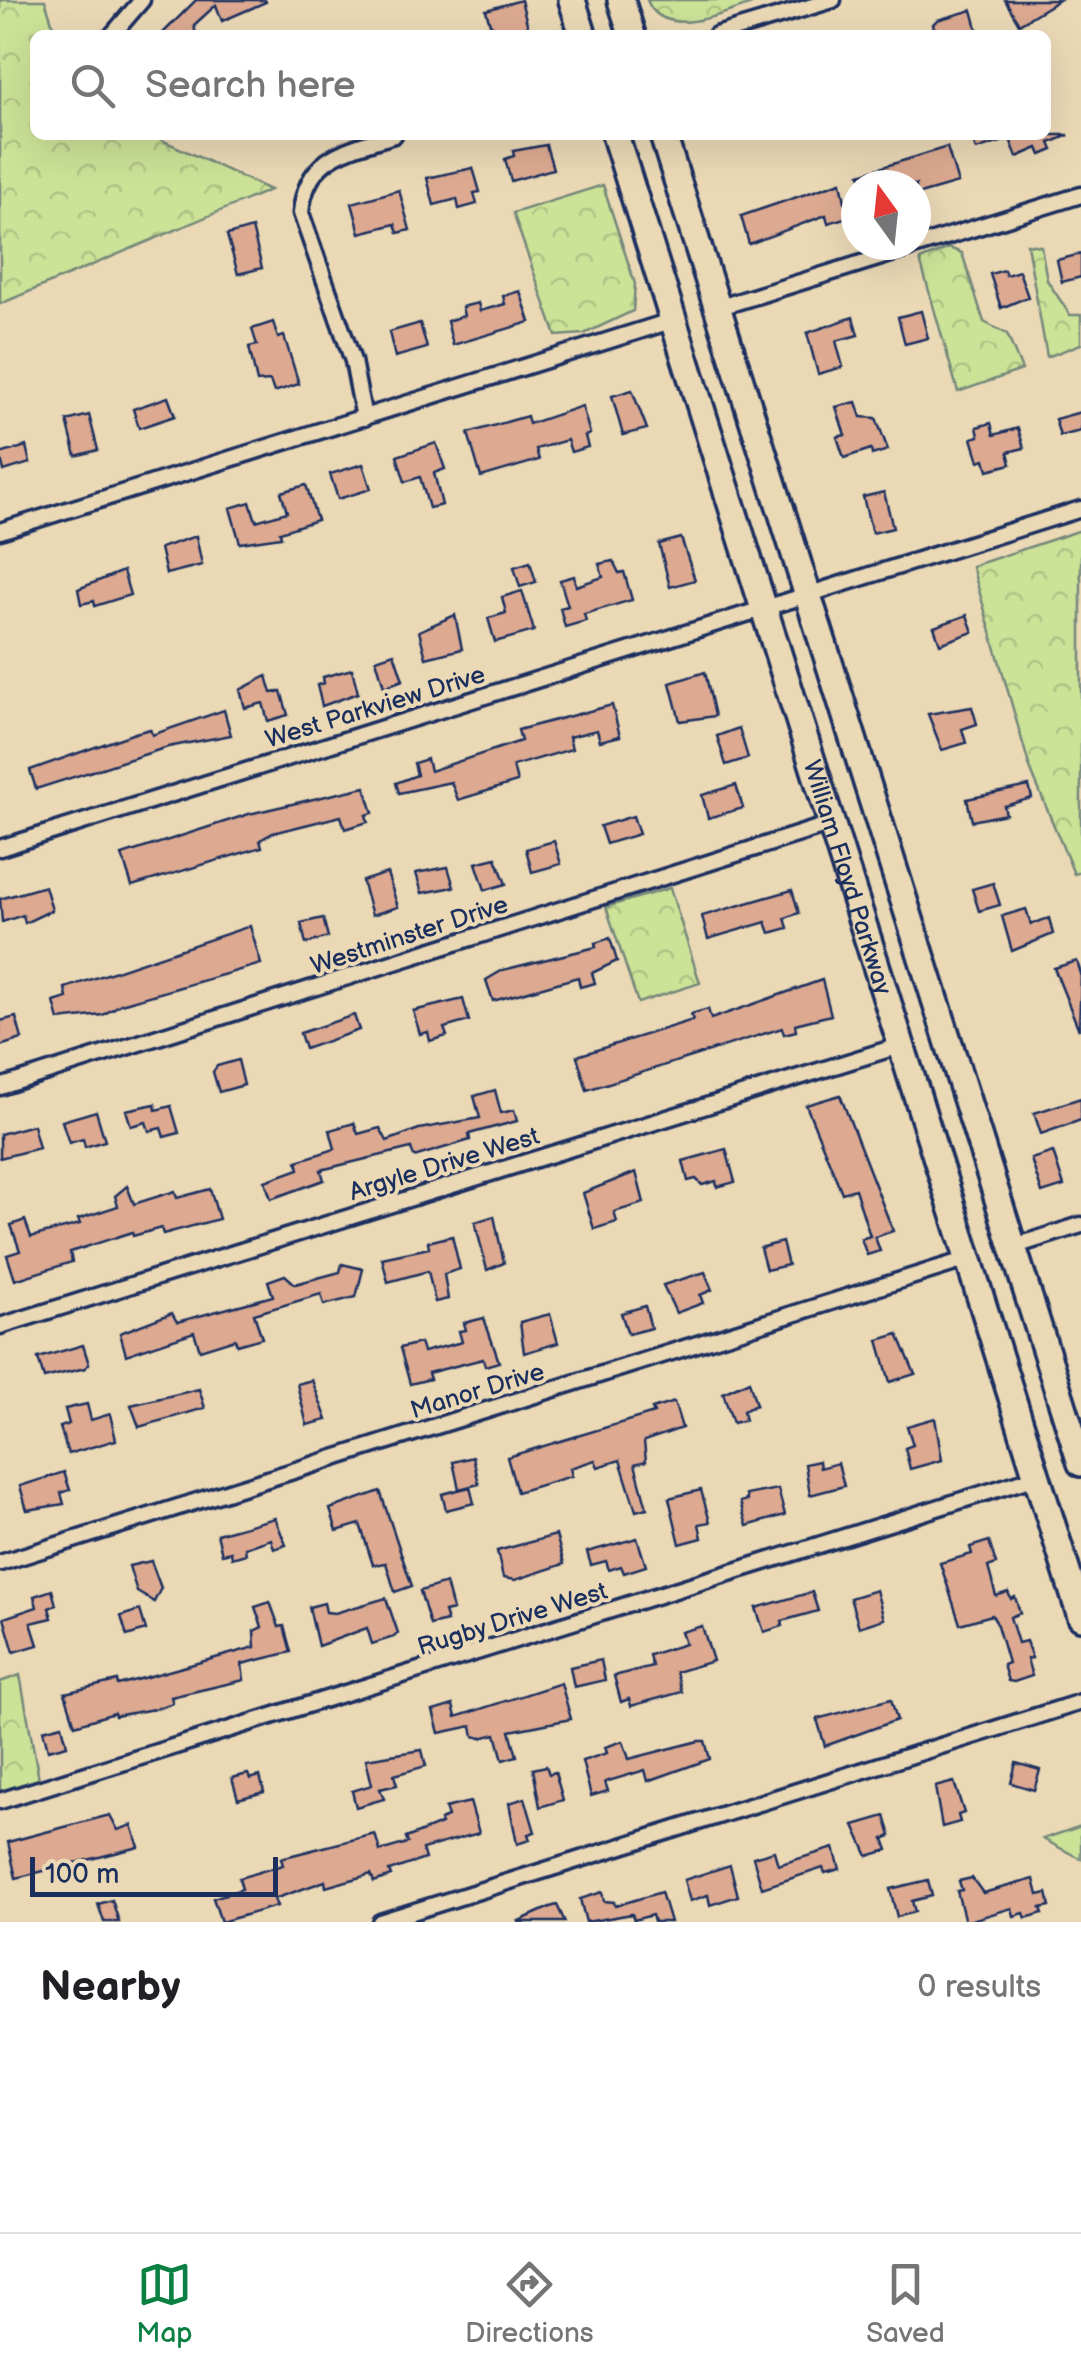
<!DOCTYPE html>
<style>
body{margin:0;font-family:"Balsamiq Sans",sans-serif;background:#f6f6f6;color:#202124}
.compass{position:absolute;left:841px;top:170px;width:90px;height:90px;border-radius:50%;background:#fff;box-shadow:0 10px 40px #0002;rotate:345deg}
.scale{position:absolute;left:30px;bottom:25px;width:248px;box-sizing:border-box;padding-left:10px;border:5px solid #1b2f5e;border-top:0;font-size:28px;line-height:35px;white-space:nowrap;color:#1b2f5e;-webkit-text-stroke:8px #ebd9b6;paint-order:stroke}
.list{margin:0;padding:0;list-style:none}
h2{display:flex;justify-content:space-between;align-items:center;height:130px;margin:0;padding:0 40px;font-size:42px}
h2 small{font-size:32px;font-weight:400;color:#757577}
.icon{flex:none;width:55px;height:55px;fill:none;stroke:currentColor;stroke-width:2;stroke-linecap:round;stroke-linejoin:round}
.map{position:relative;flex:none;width:1081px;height:1922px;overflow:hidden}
.search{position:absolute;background:#fff;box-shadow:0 10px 40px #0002;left:30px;right:30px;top:30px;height:110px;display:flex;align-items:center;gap:25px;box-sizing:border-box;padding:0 35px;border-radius:15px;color:#757577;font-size:38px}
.sheet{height:310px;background:#fff}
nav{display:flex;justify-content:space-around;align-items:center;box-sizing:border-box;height:140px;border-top:2px solid #e0e0e0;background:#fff;font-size:28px;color:#757577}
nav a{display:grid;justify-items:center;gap:5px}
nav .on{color:#0b8043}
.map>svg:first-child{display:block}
</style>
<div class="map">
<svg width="1081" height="1922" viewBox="0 0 1081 1922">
<defs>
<pattern id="forest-crowns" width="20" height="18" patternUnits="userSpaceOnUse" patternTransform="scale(2.5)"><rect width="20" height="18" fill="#cce297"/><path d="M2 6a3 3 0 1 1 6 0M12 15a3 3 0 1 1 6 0" fill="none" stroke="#afc285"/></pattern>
</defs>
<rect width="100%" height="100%" fill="#ebd9b6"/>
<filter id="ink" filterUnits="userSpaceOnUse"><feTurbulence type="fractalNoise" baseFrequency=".01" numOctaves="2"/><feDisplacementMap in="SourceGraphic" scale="20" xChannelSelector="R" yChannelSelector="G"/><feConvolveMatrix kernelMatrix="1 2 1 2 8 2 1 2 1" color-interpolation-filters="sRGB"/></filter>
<g filter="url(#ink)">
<!-- forest -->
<g fill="url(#forest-crowns)" stroke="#74887a" stroke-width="2.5">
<path d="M0,0h45l11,35h-21v100h116l119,55 -270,114z"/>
<path d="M647,0h116c-30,9 -99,44 -116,0z"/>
<path d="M603,185l32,99 -2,27 -49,23 -28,2 -43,-123z"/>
<path d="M1027,244l14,2 6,34 23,35h11v29l-34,13z"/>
<path d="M949,248l13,5 22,69 23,12 15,36 -64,22 -38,-132z"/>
<path d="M1081,530v342l-7,2 -44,-106 -58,-202z"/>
<path d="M670,888l30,95 -62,20 -32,-96z"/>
<path d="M20,1675l19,104 -39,12v-109z"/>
<path d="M1081,1826v33l-38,-20z"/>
</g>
<!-- building -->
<g fill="#ddaa91" stroke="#1b2f5e" stroke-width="2.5">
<path d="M196,0h69l1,2 -44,19 -6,-16 -22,20 2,10h-35z"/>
<path d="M521,0l9,35h-26l-14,-11 -4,-14z"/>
<path d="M1005,0h54l-40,24z"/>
<path d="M972,10l6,22 -42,3 -3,-11 4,-4z"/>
<path d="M971,135h98l-19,8 3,7 -12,5 -3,-7 -21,9 -7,-18 -34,11z"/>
<path d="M546,145l7,24 -42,12 -6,-22 9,-3 -1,-5z"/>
<path d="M947,147l11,36 -42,12v-10h-52l-4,-11z"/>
<path d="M473,168l7,24 -6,1 3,11 -18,5 -2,-10 -23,6 -7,-27z"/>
<path d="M841,182l7,35 -20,6 -2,-8 -77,29 -8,-28z"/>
<path d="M399,190l11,40 -12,3 -3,-9 -35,9 -8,-30z"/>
<path d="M252,228l10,40 -24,6 -11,-39z"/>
<path d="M1081,254v23l-19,5 -5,-22z"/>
<path d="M1004,270l2,5 13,-4 9,26 -27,11 -11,-34z"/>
<path d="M520,291l10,31 -77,23 -6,-24 17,-5 -2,-9 16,-4 2,8 25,-7 -2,-8z"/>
<path d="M921,311l7,27 -23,6 -7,-27z"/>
<path d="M853,317l5,18 -22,6 7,26 -25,7 -11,-41z"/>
<path d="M273,322l5,16 6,-2 15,48 -25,8 -4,-11 -13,1 -8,-35 8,-2 -5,-16z"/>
<path d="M420,323l7,25 -32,9 -6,-25z"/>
<path d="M632,390l15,39 -24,6 -11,-39z"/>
<path d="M168,397l7,19 -36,12 -6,-19z"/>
<path d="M856,402l5,15 15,1 12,32 -16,5 -1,-6 -27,9 -7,-21 8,-2 -9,-28z"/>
<path d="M582,406l8,28 -5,2 3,11 -17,5 -4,-12 -31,9 3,11 -58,17 -13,-44 59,-17 2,8z"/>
<path d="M1081,412v19l-21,5 -5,-17z"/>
<path d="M89,415l9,35 -22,6 -9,-35z"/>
<path d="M991,423l3,12 24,-7 6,20 -16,4 3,12 -23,6 -3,-11 -6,2 -7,-23 7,-2 -2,-9z"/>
<path d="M436,443l9,26 -11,4 8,32 -13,3 -9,-31 -15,5 -8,-26z"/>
<path d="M26,446l4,17 -26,8 -4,-17z"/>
<path d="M363,464l8,25 -33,10 -8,-25z"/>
<path d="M306,485l11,35 -37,12 1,5 -41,6 -10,-35 20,-6 6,19 31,-9 -6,-20z"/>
<path d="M884,492l9,36 -21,5 -9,-36z"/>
<path d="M196,536l6,29 -36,9 -6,-26z"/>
<path d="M681,538l14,42 -25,7 -11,-43z"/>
<path d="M613,561l6,12 5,-1 8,28 -48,14 2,7 -21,6 -5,-19 8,-2 -8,-26 14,-4 2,10 27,-9 -4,-13z"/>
<path d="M530,562l6,20 -16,5 -6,-20z"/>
<path d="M123,571l7,24 -35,11 -1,-5 -13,3 -3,-15z"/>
<path d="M522,591l12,40 -39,11 -7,-24 18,-5 -4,-16z"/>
<path d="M455,615l7,34 -36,9 -7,-27z"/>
<path d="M967,615l6,17 -33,12 -6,-17z"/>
<path d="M394,653l9,27 -19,7 -8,-28z"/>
<path d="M352,669l6,24 -36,13 -5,-21 7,-2 -1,-6z"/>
<path d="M705,672l10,44 -35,5 -10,-38z"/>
<path d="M267,676l5,17 9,-2 7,24 -20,6 -5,-18 -18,5 -5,-18z"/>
<path d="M612,705l8,31 -20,5 -3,-11 -28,7 3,12 -59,17 4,16 -59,18 -7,-18 -52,11 -3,-10 21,-8 -3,-12 13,-4 3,12 91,-30 -3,-11z"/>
<path d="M972,707l5,17 -15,5 4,14 -24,7 -14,-36z"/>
<path d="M224,710l7,25 -63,12 -132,42 -6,-19 105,-37 15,-4 2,6z"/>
<path d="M739,728l9,30 -22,7 -9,-29z"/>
<path d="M736,785l7,23 -35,10 -6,-23z"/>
<path d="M1029,786l3,12 -28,8 2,8 -34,7 -5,-22z"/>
<path d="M365,787l8,26 -7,2 2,7 -23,7 -4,-13 -68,17 -13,7 2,7 -130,39 -10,-31 127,-41z"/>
<path d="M633,816l6,18 -33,10 -6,-18z"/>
<path d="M554,841l7,23 -29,8 -6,-23z"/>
<path d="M496,858l10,26 -21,6 -9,-27z"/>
<path d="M448,867l6,20 -32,6 -6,-20z"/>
<path d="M387,873l11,34 -26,8 -10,-34z"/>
<path d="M993,883l7,22 -21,6 -7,-22z"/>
<path d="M45,886l7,24 -27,13 -2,-8 -21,7 -2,-23z"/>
<path d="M792,890l7,23 -14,5 3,10 -18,5 -4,-11 -58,17 -6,-23z"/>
<path d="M1026,909l5,15 18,-6 4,16 -41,17 -10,-35z"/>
<path d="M323,918l5,19 -22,7 -5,-21z"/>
<path d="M250,926l11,38 -140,40 -18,11 -44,5 -5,-18 13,-4 -2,-10z"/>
<path d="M610,938l7,23 -25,12 3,10 -15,4 -2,-10 -85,24 -7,-21 17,-10 93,-23 -1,-4z"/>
<path d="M1077,961l4,13 -2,56 -25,-62z"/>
<path d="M822,980l9,35 -36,9 1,7 -12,3 -2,-6 -195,62 -10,-34 116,-36 -2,-6 17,-5 3,10z"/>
<path d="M463,999l6,22 -25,7 3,8 -17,5 -2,-9 -8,2 -7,-23z"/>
<path d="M354,1015l5,15 -54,19 -5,-16z"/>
<path d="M16,1017l6,22 -22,7v-25z"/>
<path d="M238,1060l6,25 -25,7 -6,-20 4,-6z"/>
<path d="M495,1090l6,23 13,-3 3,11 -48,13 1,6 -56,17 -3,-9 -90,22 3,10 -53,19 -6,-18 34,-12 -2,-8 38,-12 -5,-19 24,-7 4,11 22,-6 7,13 32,-12 61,-11 -6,-22z"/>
<path d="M840,1095l53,136 -18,6 5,14 -13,4 -6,-16 9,-3 -15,-47 -13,4 -36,-88z"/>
<path d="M1081,1098v22l-40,14 -7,-21z"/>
<path d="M155,1104l1,6 15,-4 8,27 -15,4 -3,-9 -12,3 -3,-9 -15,4 -5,-16z"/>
<path d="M96,1111l9,30 -20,6 -2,-8 -14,4 -7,-22z"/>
<path d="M33,1125l6,23 -39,10v-24z"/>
<path d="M726,1149l9,33 -18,5 -1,-6 -14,4 -6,-6 -8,2 -5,-20z"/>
<path d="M1053,1152l11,34 -22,7 -11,-34z"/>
<path d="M636,1172l8,31 -30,9 3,10 -23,7 -11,-36z"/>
<path d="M127,1186l7,18 41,-13 2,7 33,-9 9,30 -56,15 -2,-6 -28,8 -1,-4 -62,20 2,10 -57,18 -8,-25 13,-4 -9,-26 14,-5 6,17 49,-13 -2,-5 40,-13 -3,-10z"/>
<path d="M494,1216l10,47 -17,7 -12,-48z"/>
<path d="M452,1236l8,33 -16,5 4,25 -13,3 -7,-31 -40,11 -6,-24 47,-10 -1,-6z"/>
<path d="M782,1242l6,23 -22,5 -6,-22z"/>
<path d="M342,1264l21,5 -7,28 -32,8 -3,-11 -67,20 8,24 -25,7 -2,-6 -35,11 -6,-18 -68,23 -6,-22 52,-20 5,9 96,-26 -5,-15 17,-6 10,9 45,-12z"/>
<path d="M705,1272l7,18 -12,5 3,8 -27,10 -13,-28z"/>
<path d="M645,1306l6,22 -23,6 -7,-21z"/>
<path d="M550,1314l8,29 -34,10 -4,-31z"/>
<path d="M484,1318l15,44 -14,4 -2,-7 -55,14 2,6 -20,5 -10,-36 20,-5 3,9 39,-10 -3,-11 7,-1 -2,-7z"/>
<path d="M898,1334l17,40 -25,8 -12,-42z"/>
<path d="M83,1345l6,19 -4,4 -41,10 -6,-20z"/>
<path d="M312,1380l15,40 -20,5 -10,-41z"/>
<path d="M749,1381l7,24 -13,6 2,9 -12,3 -10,-30z"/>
<path d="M199,1389l6,19 -66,19 -8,-22z"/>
<path d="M674,1402l8,26 -38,13 2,20 -11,3 12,44 -11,3 -16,-51 -22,7 -3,-7 -25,8 2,8 -55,16 -10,-35 147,-44 -2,-4z"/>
<path d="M87,1404l4,16 19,-6 6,26 -48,14 -8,-27 9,-3 -4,-15z"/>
<path d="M935,1418l7,42 -32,9 -5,-21 8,-3 -6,-19z"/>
<path d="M473,1457l6,27 -20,5 -6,-27z"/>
<path d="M819,1461l1,7 18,-5 6,23 -34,9 -5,-31z"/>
<path d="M64,1472l6,18 -9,3 3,11 -37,6 -7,-24z"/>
<path d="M470,1487l4,16 -28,7 -4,-16z"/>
<path d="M778,1489l7,26 -38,11 -7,-24 7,-2 -1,-5z"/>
<path d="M701,1490l9,32 -11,2 3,14 -22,6 -11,-46z"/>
<path d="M380,1491l32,95 -17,6 -9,-29 -13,2 -13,-41 -23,7 -7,-22z"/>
<path d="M275,1518l11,27 -12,4 -3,-10 -26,9 1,6 -14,4 -1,-6 -9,2 -5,-20z"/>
<path d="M556,1535l8,29 -49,16 -12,-2 -6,-27z"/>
<path d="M637,1538l9,28 -22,7 -3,-7 -12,4 -3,-9 -15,4 -4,-13z"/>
<path d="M989,1541l7,23 -8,3 8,29 12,-4 3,7 4,-2 5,16 -10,4 8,26 8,-2 6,17 -5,1 5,17 -18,6 -6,-1 -5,-16 5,-2 -12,-41 -4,-7 -32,9 -20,-61 32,-9 -2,-7z"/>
<path d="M151,1561l10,27 -7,14 -17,-10 -8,-26z"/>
<path d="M446,1583l7,27 -9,2 3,9 -17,4 -10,-34z"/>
<path d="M52,1590l4,15 -7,3 3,10 -21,5 7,22 -24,7 -10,-34 33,-11 -3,-11z"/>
<path d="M876,1590l8,29 -25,8 -9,-29z"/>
<path d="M812,1592l6,19 -36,10 1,5 -19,6 -8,-24z"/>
<path d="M386,1598l12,35 -4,4 -22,7 -5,-16 -49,18 -9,-39 15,-4 2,9 9,1z"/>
<path d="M270,1602l9,25 5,-1 7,26 -49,12 2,16 -73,17 2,6 -19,6 -39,7 -1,-3 -39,12 -10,-32 52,-12 1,4 137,-38 -1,-16 8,-4 -7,-20z"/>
<path d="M140,1610l6,20 -19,6 -6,-20z"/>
<path d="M702,1626l11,35 -37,11 6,20 -51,14 -2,-7 -8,3 -7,-26 38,-10 -3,-11 36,-11 -4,-12z"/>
<path d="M601,1660l4,20 -31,7 -4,-20z"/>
<path d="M561,1683l10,36 -61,12 7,25 -14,4 -7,-26 -15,4 -7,-2 -2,-10 -33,7 -6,-22 20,-6 3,12z"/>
<path d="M891,1699l6,21 -72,26 -8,-27z"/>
<path d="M62,1725l5,20 -19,5 -5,-20z"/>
<path d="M623,1741l6,18 70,-18h6l5,18 -62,22 -3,-11 -40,12 3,9 -17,5 -9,-35 25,-8 -2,-6z"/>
<path d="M422,1750l4,16 -32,9 3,10 -17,4 4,10 -28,8 -4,-16 20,-6 -6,-26z"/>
<path d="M1016,1763l24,7 -6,20 -23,-7z"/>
<path d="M546,1766l3,8 6,-2 8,28 -23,7 -7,-38z"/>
<path d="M248,1774l2,5 10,-3 4,16 -26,7 -6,-21z"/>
<path d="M954,1782l10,31 -6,2 2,7 -18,5 -7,-40z"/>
<path d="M525,1798l10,34 -7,2 2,6 -13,4 -8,-41z"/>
<path d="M470,1802l9,31 -57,16 3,10 -36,12 2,5 -17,6 -3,-8 -45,13 -1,-6 -51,18 3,7 -56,16 -8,-24 29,-9 -3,-11 44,-13 -2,-7 94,-24 5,17 28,-8 -2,-5 35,-14 -1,-4 8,-3 -3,-9z"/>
<path d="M110,1815l8,15 14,-5 7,22 -123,31 -8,-36z"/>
<path d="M885,1816l6,20 -7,3 4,11 -20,6 -14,-31z"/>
<path d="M834,1848l6,21 -15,4 -2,-5 -61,20 -9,-31 21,-6 4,14z"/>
<path d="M730,1865l8,31 -28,9 -2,-10 -18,6 -6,-21z"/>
<path d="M972,1878l11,15 51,-14 4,16 9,-2 3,13 -9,2 2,5 -17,5 -2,-5 -10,3 -2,-8 -47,14 -8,-31 5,-1 -3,-9z"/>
<path d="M928,1880l4,16 -20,5 3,11 -18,5 -7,-28z"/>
<path d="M602,1892l2,9 10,1 1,4 46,-14 9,30h-16l-2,-7 -18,5 -2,-6 -46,8 -6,-23z"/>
<path d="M112,1900l7,22h-15l-6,-18z"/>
<path d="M557,1905l8,17h-48l33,-15z"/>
</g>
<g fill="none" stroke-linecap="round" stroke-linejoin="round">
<defs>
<g id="street">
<path d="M112,35l30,-35"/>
<path d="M716,35l117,-35"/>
<path d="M717,308l364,-113"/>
<path d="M364,418l-11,-57 -52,-148c5,-57 45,-63 93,-78"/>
<path d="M0,531l674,-211"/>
<path d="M0,848l1081,-339"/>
<path d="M0,1087l831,-263"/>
<path d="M1012,1247l69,-22"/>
<path d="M0,1326l902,-281"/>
<path d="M0,1563l968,-304"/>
<path d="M0,1801l1036,-324"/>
<path d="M380,1922l701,-220"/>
</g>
<g id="highway">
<path d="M572,0l11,35"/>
<path d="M621,0l11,35"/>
<path id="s1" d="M615,135l466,1482"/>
<path d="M663,135l418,1328"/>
</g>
</defs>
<!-- street casing -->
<use href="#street" stroke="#1b2f5e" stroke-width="21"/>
<!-- highway casing -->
<use href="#highway" stroke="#1b2f5e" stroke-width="32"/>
<!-- street -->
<use href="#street" stroke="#ebd9b6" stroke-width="14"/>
<!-- highway -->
<use href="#highway" stroke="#ebd9b6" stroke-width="25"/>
</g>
</g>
<g text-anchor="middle" stroke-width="8" stroke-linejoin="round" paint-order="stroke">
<!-- street labels -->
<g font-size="25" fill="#1b2f5e" stroke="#ebd9b6">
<text transform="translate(375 706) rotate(-17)" y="9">West Parkview Drive</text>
<text dy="9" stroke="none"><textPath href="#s1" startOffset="778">William Floyd Parkway</textPath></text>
<text transform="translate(409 934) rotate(-18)" y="9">Westminster Drive</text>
<text transform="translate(444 1163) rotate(-17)" y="9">Argyle Drive West</text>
<text transform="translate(477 1390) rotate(-17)" y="9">Manor Drive</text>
<text transform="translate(512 1618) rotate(-17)" y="9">Rugby Drive West</text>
</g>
</g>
</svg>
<svg class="compass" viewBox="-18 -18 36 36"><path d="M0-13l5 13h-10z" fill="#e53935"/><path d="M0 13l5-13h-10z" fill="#757577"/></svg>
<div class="scale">100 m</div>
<div class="search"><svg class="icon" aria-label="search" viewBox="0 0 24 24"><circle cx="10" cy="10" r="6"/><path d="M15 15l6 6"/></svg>Search here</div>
</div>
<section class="sheet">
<h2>Nearby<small>0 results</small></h2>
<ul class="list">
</ul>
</section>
<nav>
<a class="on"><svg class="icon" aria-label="map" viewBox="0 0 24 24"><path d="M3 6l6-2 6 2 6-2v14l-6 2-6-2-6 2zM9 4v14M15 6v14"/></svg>Map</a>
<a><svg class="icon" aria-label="directions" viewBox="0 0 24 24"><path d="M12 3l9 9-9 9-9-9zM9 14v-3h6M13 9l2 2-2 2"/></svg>Directions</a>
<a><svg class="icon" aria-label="saved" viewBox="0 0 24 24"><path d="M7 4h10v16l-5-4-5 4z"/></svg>Saved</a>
</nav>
